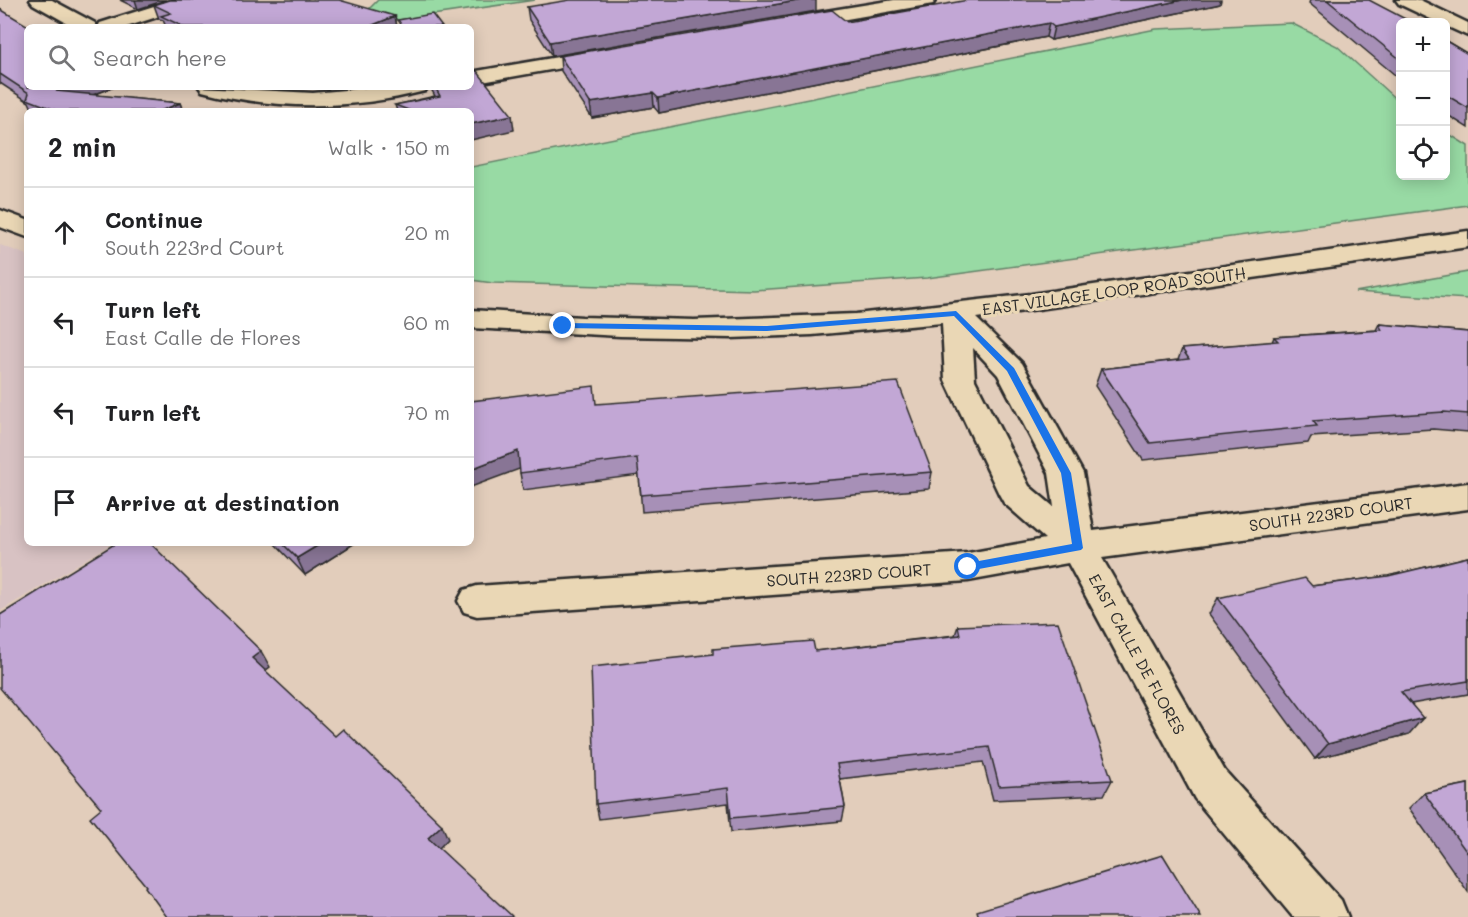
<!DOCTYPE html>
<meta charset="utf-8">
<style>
body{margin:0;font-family:Mali,sans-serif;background:#f6f6f6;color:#202124}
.controls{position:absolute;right:18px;top:18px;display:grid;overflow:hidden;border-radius:9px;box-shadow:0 3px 15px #0003}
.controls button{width:54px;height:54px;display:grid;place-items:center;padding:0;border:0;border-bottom:2px solid #e0e0e0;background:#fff;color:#202124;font:30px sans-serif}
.stop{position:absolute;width:18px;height:18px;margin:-14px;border:4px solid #1a73e8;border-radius:50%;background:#fff}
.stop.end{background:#1a73e8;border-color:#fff;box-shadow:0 2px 6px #0008}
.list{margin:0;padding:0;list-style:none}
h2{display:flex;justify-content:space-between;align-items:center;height:78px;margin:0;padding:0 24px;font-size:26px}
h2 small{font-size:20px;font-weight:400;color:#757577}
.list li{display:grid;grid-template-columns:39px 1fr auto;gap:18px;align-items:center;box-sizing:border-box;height:90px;padding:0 24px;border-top:2px solid #e0e0e0}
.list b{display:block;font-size:22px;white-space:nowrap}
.list p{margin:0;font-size:20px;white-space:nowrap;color:#757577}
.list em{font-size:20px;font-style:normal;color:#757577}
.icon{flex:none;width:33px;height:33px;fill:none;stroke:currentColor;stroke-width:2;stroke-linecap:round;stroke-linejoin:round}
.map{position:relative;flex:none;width:1468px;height:917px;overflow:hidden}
.search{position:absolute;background:#fff;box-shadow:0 3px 15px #0003;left:24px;top:24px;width:450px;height:66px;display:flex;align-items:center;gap:15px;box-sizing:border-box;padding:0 21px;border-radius:9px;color:#757577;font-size:22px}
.panel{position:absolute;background:#fff;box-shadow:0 3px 15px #0003;left:24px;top:108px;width:450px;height:438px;border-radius:9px}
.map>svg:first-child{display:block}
</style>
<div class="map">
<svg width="1468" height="917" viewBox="0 0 1468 917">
<rect width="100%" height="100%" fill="#e2cdbb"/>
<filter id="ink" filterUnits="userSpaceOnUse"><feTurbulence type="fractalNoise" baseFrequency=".0167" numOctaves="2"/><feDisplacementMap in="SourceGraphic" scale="12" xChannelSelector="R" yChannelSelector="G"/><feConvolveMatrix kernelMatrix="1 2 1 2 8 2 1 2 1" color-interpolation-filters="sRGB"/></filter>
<g filter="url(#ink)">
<!-- built -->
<path fill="#d8c2c3" d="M0,245l27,10v288h86l-113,68z"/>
<!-- green -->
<g fill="#98daa4" stroke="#628268" stroke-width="1.5">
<path d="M378,0h157l-137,20 -30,-10z"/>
<path d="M1291,23l46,23 63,57v73h46v-44l22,14v59l-541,73 -173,12 -261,-7 -22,-3v-113l685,-138z"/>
<path d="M1468,272v27l-113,-7z"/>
</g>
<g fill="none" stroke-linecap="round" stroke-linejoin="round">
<defs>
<g id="minor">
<path d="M30,0h22l43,23 2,4h-23l-41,-23z"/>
<path d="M173,0h27l-3,4 -71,23h-28l2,-4z"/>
<path d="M894,0h42l-3,4 -6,1 -132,23 -7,-2 -2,-4 2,-4 7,-2z"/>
<path d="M1396,0h24l48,23v13l-22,-10v-4h-9l-38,-18z"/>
<path d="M605,49l7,2 3,4 -3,4 -141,25v-12z"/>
<path d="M199,87l114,6 64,-6h51l-3,4c-73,19 -150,19 -223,0z"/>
<path d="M0,210l27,10v17l-27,-10z"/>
<path d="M1468,231v16l-492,71 46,45 61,110 10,58 375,-48v26l-366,49 123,213 116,129 7,17h-55l-98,-118 -127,-236 -100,18 -491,35 -13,-4 -6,-11 6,-11 13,-4 491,-33 77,-14 -41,-36 -5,-9 -54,-114 -3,-57 -130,12 -81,3 -111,-2 -149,-8v-18l111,7 112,3 162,-6 175,-20zM973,348l25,27 51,98 5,34 -25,-21 -54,-106z"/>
</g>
</defs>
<!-- minor casing -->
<use href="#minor" stroke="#2b2b2b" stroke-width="5"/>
<!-- minor -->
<use href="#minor" fill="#ead7b5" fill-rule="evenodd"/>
</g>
<!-- wall -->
<g fill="#a790b7" stroke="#2b2b2b" stroke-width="1.5">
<path d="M120,0h46l-28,9z"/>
<path d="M1310,0h59l32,22v58l-92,-77z"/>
<path d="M1220,4l-169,36 -5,-3 -387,76 -5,-6 -62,11 -31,-47 -1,-15 287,-34z"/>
<path d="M154,5l241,11 2,11h-231l-3,-7 -4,-1z"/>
<path d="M527,7l289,4 -264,45 -23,-36z"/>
<path d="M0,9l27,78h87l-21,8 87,8 3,8h-150l-4,-9 -29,-19z"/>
<path d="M1446,41l22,13v74l-22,-14z"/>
<path d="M430,87h41l43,43 -43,-19h-74l-2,-6 40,-9z"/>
<path d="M1379,324l89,8v100l-35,-3 -122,8 -3,6 -165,17 -48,-74 6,-17 77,-9 4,-11 90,-7 2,-5 102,-7z"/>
<path d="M596,404l336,68 -3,17 -287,23 -3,-37 -116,15 -3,-17z"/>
<path d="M274,543h81l-50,32z"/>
<path d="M1468,557v137l-57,10 -2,30 -94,25 -106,-145 9,-16 170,-22z"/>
<path d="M958,626l154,154 -8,15 -111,5 -10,-38 -143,17 5,28 -3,14 -111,11 -3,-29 -129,16 -3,-15 219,-153 140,-16z"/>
<path d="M1468,784v108l-59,-84 15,-15z"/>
</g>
<!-- shaded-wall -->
<g fill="#887595" stroke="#2b2b2b" stroke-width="1.5">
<path d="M135,0h31l-28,9z"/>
<path d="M803,0h13v11l-264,45 -2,-14z"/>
<path d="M1182,0h39l-1,4 -169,36 3,-13z"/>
<path d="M395,16l2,11h-29z"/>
<path d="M1049,23l-3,14 -387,76 -1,-15z"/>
<path d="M67,87h47l-51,19 -7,-15z"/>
<path d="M653,93l1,14 -62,11 -2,-15z"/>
<path d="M180,103l3,8h-23z"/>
<path d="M512,115l2,15 -43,10v-16z"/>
<path d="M518,451l4,17 -51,19v-18z"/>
<path d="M322,543h33l-50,32 -8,-17z"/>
<path d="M261,651l9,16 -9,7 -9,-16z"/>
<path d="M1423,718l-14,16 -94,25 13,-15z"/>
<path d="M442,825l6,14 -13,13 -7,-14z"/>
</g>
<!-- building -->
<g fill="#c2a7d5" stroke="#2b2b2b" stroke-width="1.5">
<path d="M170,0h169l56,16 -27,11h-184l-23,-11 10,-3 -17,-8z"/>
<path d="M570,0h233l-253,42 -23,-35z"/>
<path d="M968,0h214l-128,27 -5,-4 -391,75 -5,-5 -63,10 -30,-47 272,-46 15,12z"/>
<path d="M1327,0h42l42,22h-10v38z"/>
<path d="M0,9l30,18h-3v60h40l-11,4 124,12 -20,8h-102l-31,-12 2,-6 -29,-19z"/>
<path d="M432,14l10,13h-39l-5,-7z"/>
<path d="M1446,41l22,13v54l-22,-13z"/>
<path d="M471,71h6l35,44 -41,9v-13h-60l-16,-6 45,-9 -5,-9h36z"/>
<path d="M1379,324l89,8v82l-24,-2 -131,9 4,5 -167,17 -49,-74 88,-10 -7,-10 96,-8 -4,-4 108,-7z"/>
<path d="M898,382l34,90 -291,23 -4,-37 -117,15 -2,-22 -47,18v-68l123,-15 2,18z"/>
<path d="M116,543h34l111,108 -9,7 83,78 8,-7 99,96 -14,13 85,79h-346l-22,-30 1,-1 -56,-69 11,-9 -101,-120v-73z"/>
<path d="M282,543h40l-25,15z"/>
<path d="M1468,557v124l-67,11 22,26 -95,26 -110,-146 87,-20 7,8 76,-10z"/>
<path d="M1058,622l54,158 -113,6 -10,-39 -152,17 8,43 -114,11 -3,-30 -132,16 -5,-137 122,-13v-5l100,-8 2,10 145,-16 -2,-9z"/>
<path d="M1468,784v70l-44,-61z"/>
<path d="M1163,855l38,62h-222l-2,-6z"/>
</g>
</g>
<!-- route -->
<path fill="#1a73e8" d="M956,311l58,57 57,105 12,75 -2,2 -113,21 -4,-1 -1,-3 5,-4 104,-19 -11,-71 -54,-102 -53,-55 -187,15 -204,-3 -5,-2 5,-3 204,3z"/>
<g text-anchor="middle" stroke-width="6" stroke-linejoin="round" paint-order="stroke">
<!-- street labels -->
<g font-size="16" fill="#2b2b2b" stroke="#ead7b5">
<text transform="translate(1114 291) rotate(-8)" y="6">EAST VILLAGE LOOP ROAD SOUTH</text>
<text transform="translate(1331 514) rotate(-8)" y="6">SOUTH 223RD COURT</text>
<text transform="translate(849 575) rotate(-4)" y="6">SOUTH 223RD COURT</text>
<text transform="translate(1137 654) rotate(61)" y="6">EAST CALLE DE FLORES</text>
</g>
</g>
</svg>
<div class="controls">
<button>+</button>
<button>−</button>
<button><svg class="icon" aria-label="locate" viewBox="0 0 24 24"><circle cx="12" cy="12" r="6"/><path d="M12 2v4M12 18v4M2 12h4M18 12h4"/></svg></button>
</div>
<div class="stop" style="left:968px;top:567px"></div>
<div class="stop end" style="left:563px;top:326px"></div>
<div class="search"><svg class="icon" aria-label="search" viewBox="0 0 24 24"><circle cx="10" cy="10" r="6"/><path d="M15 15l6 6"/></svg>Search here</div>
<section class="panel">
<h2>2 min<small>Walk · 150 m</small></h2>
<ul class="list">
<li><svg class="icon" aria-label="ahead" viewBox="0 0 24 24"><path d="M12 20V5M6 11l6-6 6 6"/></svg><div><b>Continue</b><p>South 223rd Court</p></div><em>20 m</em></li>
<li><svg class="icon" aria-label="left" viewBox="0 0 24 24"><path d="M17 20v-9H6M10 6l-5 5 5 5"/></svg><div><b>Turn left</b><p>East Calle de Flores</p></div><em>60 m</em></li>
<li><svg class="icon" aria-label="left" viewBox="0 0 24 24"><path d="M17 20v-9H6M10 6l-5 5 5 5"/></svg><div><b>Turn left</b></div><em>70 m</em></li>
<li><svg class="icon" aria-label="arrive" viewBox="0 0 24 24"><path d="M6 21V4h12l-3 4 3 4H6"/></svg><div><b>Arrive at destination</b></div></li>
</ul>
</section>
</div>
